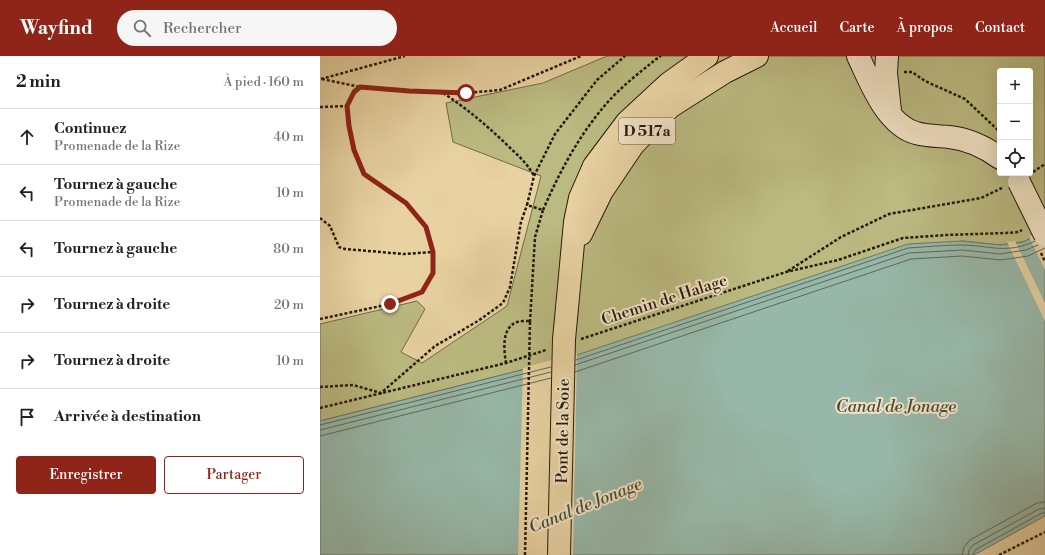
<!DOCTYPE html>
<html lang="fr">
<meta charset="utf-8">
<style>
body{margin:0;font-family:"Libre Bodoni",serif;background:#f6f6f6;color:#202124}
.controls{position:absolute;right:12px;top:12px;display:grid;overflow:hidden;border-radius:4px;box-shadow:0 4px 16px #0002}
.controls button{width:36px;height:36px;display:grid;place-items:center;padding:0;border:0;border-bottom:1px solid #e0e0e0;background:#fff;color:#202124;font:20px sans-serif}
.stop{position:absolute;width:12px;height:12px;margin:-9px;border:3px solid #8f2418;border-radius:50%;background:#fff}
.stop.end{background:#8f2418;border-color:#fff;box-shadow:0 1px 4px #0008}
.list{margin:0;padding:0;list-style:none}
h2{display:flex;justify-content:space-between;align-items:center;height:52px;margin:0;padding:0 16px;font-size:17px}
h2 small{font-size:13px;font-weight:400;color:#757577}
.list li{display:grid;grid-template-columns:26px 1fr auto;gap:12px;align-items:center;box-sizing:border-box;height:56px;padding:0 16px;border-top:1px solid #e0e0e0}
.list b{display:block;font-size:15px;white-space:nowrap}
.list p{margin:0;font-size:13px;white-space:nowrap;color:#757577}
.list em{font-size:13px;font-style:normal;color:#757577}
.actions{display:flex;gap:8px;padding:12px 16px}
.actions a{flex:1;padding:9px 0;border:1px solid #8f2418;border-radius:4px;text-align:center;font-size:14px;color:#8f2418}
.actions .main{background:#8f2418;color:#fff}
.icon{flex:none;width:22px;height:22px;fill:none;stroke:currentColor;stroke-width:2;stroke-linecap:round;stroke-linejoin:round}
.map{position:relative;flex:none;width:725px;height:499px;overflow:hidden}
header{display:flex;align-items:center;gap:24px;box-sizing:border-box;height:56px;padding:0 20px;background:#8f2418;color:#fff}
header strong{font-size:19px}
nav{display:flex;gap:22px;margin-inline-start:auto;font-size:14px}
.search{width:280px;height:36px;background:#f6f6f6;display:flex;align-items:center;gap:10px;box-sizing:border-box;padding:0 14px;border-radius:22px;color:#757577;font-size:15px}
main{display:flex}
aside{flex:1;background:#fff}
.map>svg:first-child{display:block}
</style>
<header>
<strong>Wayfind</strong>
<div class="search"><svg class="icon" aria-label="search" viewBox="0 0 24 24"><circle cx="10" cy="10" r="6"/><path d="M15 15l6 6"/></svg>Rechercher</div>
<nav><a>Accueil</a><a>Carte</a><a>À propos</a><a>Contact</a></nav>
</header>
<main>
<aside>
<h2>2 min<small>À pied · 160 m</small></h2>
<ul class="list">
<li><svg class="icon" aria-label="ahead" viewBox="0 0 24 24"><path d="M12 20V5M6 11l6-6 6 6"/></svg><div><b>Continuez</b><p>Promenade de la Rize</p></div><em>40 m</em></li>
<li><svg class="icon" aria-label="left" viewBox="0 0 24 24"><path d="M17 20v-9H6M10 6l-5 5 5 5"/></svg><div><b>Tournez à gauche</b><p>Promenade de la Rize</p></div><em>10 m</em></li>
<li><svg class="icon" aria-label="left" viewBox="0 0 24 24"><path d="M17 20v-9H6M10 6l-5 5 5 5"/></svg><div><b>Tournez à gauche</b></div><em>80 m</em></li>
<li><svg class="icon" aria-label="right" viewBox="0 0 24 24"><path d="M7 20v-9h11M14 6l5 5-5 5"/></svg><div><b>Tournez à droite</b></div><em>20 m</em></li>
<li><svg class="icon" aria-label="right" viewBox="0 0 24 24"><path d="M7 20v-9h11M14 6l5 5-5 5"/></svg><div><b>Tournez à droite</b></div><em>10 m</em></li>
<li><svg class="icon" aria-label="arrive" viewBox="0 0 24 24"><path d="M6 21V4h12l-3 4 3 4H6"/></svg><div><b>Arrivée à destination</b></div></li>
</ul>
<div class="actions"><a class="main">Enregistrer</a><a>Partager</a></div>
</aside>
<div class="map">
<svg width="725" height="499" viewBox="0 0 725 499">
<rect width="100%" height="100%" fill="#e8d2a2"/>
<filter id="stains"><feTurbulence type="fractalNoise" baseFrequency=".005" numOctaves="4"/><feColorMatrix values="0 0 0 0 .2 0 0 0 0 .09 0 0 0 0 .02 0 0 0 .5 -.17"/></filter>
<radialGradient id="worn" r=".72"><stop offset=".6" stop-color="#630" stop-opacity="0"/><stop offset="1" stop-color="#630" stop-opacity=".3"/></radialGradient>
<!-- green -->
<path fill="#bbba81" stroke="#706a47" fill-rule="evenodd" d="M287,0h438v175l-22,11 -24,3 -37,-4 -397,118 -245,62v-97l97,-23 8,8 -24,43 21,11 85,-57 34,-130 -88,-34 -7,-39 97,-20zM680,15h30v102h-30z"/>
<!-- water -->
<path fill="#97b7a8" stroke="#69786a" d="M725,175v285l-71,39h-654v-134l245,-62 343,-115 54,-3 38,4 23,-3z"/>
<!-- pier -->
<g fill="#e8d2a2">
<path d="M725,173v41l-16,-33z"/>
<path d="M695,185l30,62v18l-38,-79z"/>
<path d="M257,297l-4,202h-55l5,-187z"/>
</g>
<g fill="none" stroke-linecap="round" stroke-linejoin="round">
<!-- shore -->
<g stroke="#5e685a" stroke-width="1">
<path d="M256,304l332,-112c18,-1 36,-3 53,-3 28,0 45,10 74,-4"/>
<path d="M255,309l334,-112 53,-3 38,4 26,-4 12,-5"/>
<path d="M255,316l336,-113 51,-3 39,4 27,-4 17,-8"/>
<path d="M0,369l231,-58"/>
<path d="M0,374l231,-58"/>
<path d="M0,380l231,-58"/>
<path d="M642,499l2,-8 6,-7 67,-37 8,-1"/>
<path d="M648,499l1,-5 4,-5 66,-36 6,-1"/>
<path d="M653,499l2,-5 67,-37h3"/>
</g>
<defs>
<g id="secondary">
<path d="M538,0c12,25 28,69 58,77 10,3 22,3 33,4 19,2 36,10 51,21"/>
<path d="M567,0l-1,17 4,38"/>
</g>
<g id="primary">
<path d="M261,178l21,-43 31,-46 37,-38 55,-35 32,-16"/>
<path d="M247,252l8,-86 5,-24 14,-32 33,-44 41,-38 39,-28"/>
</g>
</defs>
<!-- secondary casing -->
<use href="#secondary" stroke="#241a0d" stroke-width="24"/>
<!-- primary casing -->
<use href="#primary" stroke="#241a0d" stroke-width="24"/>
<!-- path -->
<g stroke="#241a0d" stroke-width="2.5" stroke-dasharray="3 2" stroke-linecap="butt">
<path d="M584,16h8l13,9 40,18 35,33"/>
<path d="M1,23l84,-23"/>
<path d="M2,23l38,8"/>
<path d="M123,37c23,15 41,30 61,49 12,12 22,19 30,34"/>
<path d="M0,51l27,-1 7,-14 6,-5 83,6h23l34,-3 81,-34"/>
<path d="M713,116l12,-8"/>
<path d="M223,154c17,-39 36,-75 64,-107 14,-16 32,-30 48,-43l6,-4"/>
<path d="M0,162l10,8 9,21 6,2 59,5 29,-2"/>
<path d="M468,215l53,-34 48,-23 92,-16 21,-10"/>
<path d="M0,263l70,-15 32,-12 11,-19v-21l-7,-25 -20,-24 -42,-29 -10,-23 -5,-25 -2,-20"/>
<path d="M210,266l5,-85 8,-27 -16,-5 7,-29 21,-42 42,-54 28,-24"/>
<path d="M261,283l205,-67 52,-12 65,-22 43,-3 60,-2 12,-1 4,-2"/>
<path d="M186,307c-2,-13 -5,-35 11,-41 4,-1 9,-1 13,-1"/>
<path d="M0,331l33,-2 28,8 54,-47 43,-25 25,-18 7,-16 11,-65 6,-17"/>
<path d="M0,352l186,-45 40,-13"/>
<path d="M679,499l46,-23"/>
</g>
<!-- secondary -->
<use href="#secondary" stroke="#f0e2c3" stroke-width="22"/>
<!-- primary -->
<use href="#primary" stroke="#e8d2a2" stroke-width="22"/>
<defs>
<path id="secondary-bridge" d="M699,126l26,53"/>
<path id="primary-bridge" d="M239,499l5,-216 3,-31"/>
</defs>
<!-- secondary-bridge casing -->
<use href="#secondary-bridge" stroke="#241a0d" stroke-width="24" stroke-linecap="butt"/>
<!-- primary-bridge casing -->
<use href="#primary-bridge" stroke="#241a0d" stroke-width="24" stroke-linecap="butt"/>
<!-- path-bridge -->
<g stroke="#241a0d" stroke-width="2.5" stroke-dasharray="3 2" stroke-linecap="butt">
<path d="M721,197l4,9"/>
<path d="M205,499l5,-233"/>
</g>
<!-- secondary-bridge -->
<use href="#secondary-bridge" stroke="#f0e2c3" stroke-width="22"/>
<!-- primary-bridge -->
<use href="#primary-bridge" stroke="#e8d2a2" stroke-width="22"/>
</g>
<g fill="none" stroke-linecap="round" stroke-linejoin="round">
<!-- route -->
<path stroke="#8f2418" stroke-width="5" d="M70,248l32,-12 11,-19v-21l-7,-25 -20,-24 -42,-29 -10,-24 -5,-24 -2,-20 7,-14 6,-5 49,4 57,2"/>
</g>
<g text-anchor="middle" stroke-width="4" stroke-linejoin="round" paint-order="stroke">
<!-- shield labels -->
<rect fill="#f0e2c3" stroke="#615644" stroke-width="1" x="299" y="62" width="56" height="26" rx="3"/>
<g font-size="15" font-weight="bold" fill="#241a0d">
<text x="327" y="80">D 517a</text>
</g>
<!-- street labels -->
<g font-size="16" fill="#241a0d" stroke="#f0e2c3">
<text transform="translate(344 243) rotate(-18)" y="6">Chemin de Halage</text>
<text transform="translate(242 375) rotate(-89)" y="6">Pont de la Soie</text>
</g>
<!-- water labels -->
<g font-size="17" font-style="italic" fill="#46493c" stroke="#f0e2c3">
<text x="576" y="356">Canal de Jonage</text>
<text transform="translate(265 449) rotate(-22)" y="6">Canal de Jonage</text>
</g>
</g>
<rect width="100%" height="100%" filter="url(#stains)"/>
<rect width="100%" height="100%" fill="url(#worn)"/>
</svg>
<div class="controls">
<button>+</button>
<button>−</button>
<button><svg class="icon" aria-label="locate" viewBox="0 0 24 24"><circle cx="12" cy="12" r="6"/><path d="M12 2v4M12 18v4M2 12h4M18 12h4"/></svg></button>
</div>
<div class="stop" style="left:146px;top:37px"></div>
<div class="stop end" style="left:70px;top:248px"></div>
</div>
</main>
